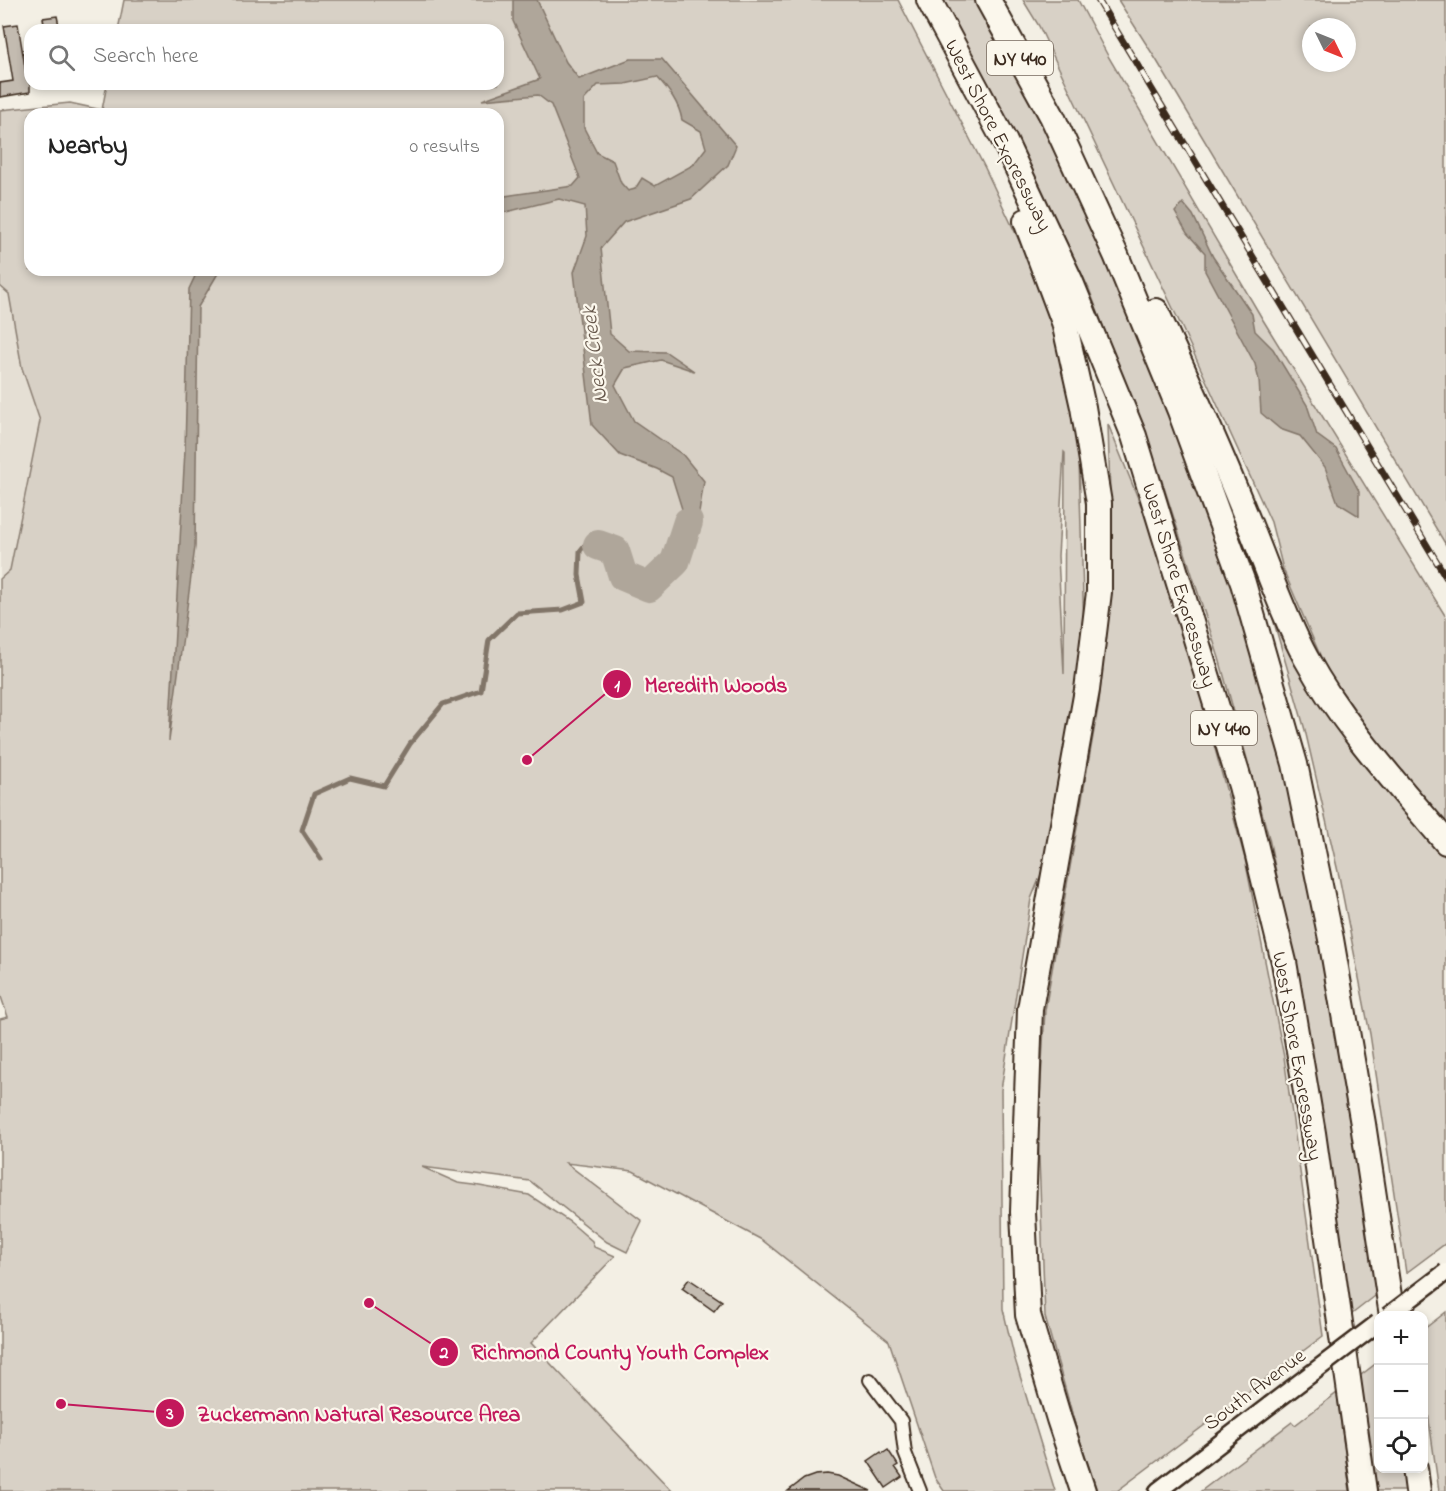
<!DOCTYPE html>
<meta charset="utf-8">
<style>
body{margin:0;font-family:"Indie Flower",sans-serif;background:#f2f2f2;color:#222}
.controls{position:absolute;right:18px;bottom:18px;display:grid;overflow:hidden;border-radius:12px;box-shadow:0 3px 9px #0003}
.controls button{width:54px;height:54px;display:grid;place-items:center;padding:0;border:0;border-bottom:2px solid #e0e0e0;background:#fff;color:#222;font:30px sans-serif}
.compass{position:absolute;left:1302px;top:18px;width:54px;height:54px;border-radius:50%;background:#fff;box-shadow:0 3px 9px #0003;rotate:133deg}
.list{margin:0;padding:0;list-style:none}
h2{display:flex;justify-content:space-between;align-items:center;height:78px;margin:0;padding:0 24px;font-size:26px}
h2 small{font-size:20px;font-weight:400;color:#767676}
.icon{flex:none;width:33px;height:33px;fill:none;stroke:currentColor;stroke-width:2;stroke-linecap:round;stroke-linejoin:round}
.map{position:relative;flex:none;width:1446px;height:1491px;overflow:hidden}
.search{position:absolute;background:#fff;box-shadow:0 3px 9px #0003;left:24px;top:24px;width:480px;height:66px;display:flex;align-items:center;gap:15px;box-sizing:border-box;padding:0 21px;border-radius:18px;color:#767676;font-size:22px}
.panel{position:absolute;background:#fff;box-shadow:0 3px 9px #0003;left:24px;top:108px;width:480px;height:168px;border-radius:18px}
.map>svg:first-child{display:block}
</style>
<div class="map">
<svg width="1446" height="1491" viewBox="0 0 1446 1491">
<rect width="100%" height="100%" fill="#f3efe4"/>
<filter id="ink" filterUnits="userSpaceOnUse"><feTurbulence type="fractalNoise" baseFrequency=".0167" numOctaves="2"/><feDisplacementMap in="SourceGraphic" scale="12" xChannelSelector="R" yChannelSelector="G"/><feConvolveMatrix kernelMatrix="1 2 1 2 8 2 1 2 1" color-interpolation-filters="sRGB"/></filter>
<g filter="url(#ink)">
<!-- built -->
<path fill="#e5dfd4" d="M0,286l9,8 13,74 25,75 -29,120 -18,16z"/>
<!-- green -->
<g fill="#d8d1c6" stroke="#8a7e72" stroke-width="1.5" fill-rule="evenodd">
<path d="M124,0h774l87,168 61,130 32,127 6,207 -11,84 -24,139 -18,44 -30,191 2,219 11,47 41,135h-111l-9,-13 -46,-137 -127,-101 -129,-69 -67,-8 76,58 -15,31 -20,-10 -77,-61 -108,-14 36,16 16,2 55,10 41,27 22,19 2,6 21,9 -84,87 141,148h-672v-472l8,-2 -8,-23v-415l10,-9 30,-149 -18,-53 -13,-74 -9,-8v-176l70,-7 32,7 5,-26h391v-54h-380zM30,114h468v156h-468zM1064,452l1,1 -1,221 -6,-118z"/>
<path d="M943,0h32l63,110 78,165 77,193 60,179 47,187 37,183 42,276 -27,21 -24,-141 -23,-160 -36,-175 -50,-180 -58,-180 -72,-189 -79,-165z"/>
<path d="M1023,0h55l30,56 155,264 183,297v207l-54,-62 -66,-93 -43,-100 -12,-47 -93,-203 -139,-293z"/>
<path d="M1118,0h328v545l-289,-484zM1311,27h36v36h-36z"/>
<path d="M1108,424l38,94 47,150 52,191 39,198 39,279 -206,155h-20l-19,-57 -33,-117 -7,-185 7,-122 54,-308 13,-137z"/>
<path d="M1250,539l142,252 54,63v389l-40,30 -36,-239 -31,-158 -34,-146z"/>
<path d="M1446,1312v179h-7l-15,-106v-56z"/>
<path d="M1378,1362v106l25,1 3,22h-29l-20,-113z"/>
<path d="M1337,1393l13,98h-149l91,-69 3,3z"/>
</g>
<!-- water -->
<g fill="#afa69a" stroke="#817468" stroke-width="1.5" fill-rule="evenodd">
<path d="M513,0h24l29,62 13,17 51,-20h32l74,87 -8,19 -37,34 -67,23 -23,26 9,86 19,17 37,1 28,19 -33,-11 -36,8 -10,17 19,36 49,34 21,26 -8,51 -21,30 7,-53 -10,-32 -15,-8 -37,-14 -28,-30 -18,-153 13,-36 -2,-30 -26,-7 -61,15v-17l75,-11 7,-8 -29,-73 -13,-10 -56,5 58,-21 -27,-58zM657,77c12,13 22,26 25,43l19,11 5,17 -13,17 -38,21 -13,-8 -7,11 -7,2 -7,-8 -8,-22 -16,-8 -13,-25v-28l14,-15 27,-1z"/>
<path d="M1183,203l10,12 20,42 39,57 3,17 18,18 34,56 10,30 19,14 23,42v25l-21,-13 -13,-36 -25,-31 -20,-7 -19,-16 -2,-33 -4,-16 -50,-93v-18l-18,-20 -12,-21z"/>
<path d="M198,270h22l-22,37 -3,240 -26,194 16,-291 4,-161z"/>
</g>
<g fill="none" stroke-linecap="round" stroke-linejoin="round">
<!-- stream -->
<path stroke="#817468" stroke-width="5" d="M321,859l-19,-29 12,-36 36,-16 34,8 26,-42 33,-40 38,-13 8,-51 28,-27 46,-3 21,-8 -5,-27 1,-24 8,-10 10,4"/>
<!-- river -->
<path stroke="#afa69a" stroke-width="30" d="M598,545l17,6 8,25 26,11 26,-25 13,-40"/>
</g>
<!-- building -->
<g fill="#c3bbb0" stroke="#3b2a1e" stroke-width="1.5">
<path d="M57,16l3,14h-15l-2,-12z"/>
<path d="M18,24l8,49h4v19l-30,5v-14l13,-2 -9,-55z"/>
<path d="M689,1279l33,22 -8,10 -32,-23z"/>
<path d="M888,1450l10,15 -3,2 7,10 -16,11 -18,-27 13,-9 1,2z"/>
<path d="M827,1474l11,2 33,15h-83l16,-12 11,-4z"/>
</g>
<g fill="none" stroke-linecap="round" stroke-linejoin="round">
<defs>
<path id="minor" d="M870,1380l31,41 4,32 15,38"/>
<path id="tertiary" d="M1158,1491l112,-86"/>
<g id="motorway">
<path d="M929,0l76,142 65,138 64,156 107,350 43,176 29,171 51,358"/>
<path d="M988,0l64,116 64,139 64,156 63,172 52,181 36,175 32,185 29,192"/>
<path d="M1026,221l38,101 19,85 16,96v89l-12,98 -57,319 -7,203 5,103 31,104 24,72"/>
<path d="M1156,311c31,67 61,133 88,200 21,49 37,100 62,147 37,68 90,125 140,184"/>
<path d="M1415,1468l3,23"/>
</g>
</defs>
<!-- minor casing -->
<use href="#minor" stroke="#3b2a1e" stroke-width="16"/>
<!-- tertiary casing -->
<use href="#tertiary" stroke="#3b2a1e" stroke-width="21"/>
<!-- motorway casing -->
<use href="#motorway" stroke="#3b2a1e" stroke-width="28"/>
<!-- minor -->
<use href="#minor" stroke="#fbf7ec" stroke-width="12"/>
<!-- tertiary -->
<use href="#tertiary" stroke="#fbf7ec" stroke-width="16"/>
<!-- motorway -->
<use href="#motorway" stroke="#fbf7ec" stroke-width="24"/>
<defs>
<path id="rail" d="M1098,0l348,577"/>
</defs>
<!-- rail casing -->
<use href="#rail" stroke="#3b2a1e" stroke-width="7"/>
<!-- rail -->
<use href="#rail" stroke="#fbf7ec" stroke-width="4.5" stroke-dasharray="14" stroke-linecap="butt"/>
<defs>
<g id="tertiary-bridge">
<path d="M1388,1316l58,-44"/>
<path d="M1270,1405l108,-82"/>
</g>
</defs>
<!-- tertiary-bridge casing -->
<use href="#tertiary-bridge" stroke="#3b2a1e" stroke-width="21" stroke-linecap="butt"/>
<!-- tertiary-bridge -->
<use href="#tertiary-bridge" stroke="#fbf7ec" stroke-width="16"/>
</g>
</g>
<g text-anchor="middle" stroke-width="4.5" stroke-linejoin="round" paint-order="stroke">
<!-- shield labels -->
<g fill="#fbf7ec" stroke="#75685c" stroke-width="1.5">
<rect x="987" y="41" width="66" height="34" rx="4.5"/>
<rect x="1191" y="711" width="66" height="34" rx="4.5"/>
</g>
<g font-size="20" font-weight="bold" fill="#3b2a1e">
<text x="1020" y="65">NY 440</text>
<text x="1224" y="735">NY 440</text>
</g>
<!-- street labels -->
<g font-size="21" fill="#3b2a1e" stroke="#fbf7ec">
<text transform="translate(999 135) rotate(63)" y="7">West Shore Expressway</text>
<text transform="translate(1180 585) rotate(73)" y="7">West Shore Expressway</text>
<text transform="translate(1298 1056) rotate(80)" y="7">West Shore Expressway</text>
<text transform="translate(1254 1389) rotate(-37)" y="7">South Avenue</text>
</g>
<!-- water labels -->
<g font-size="22" font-style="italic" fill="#645549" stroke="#fbf7ec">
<text transform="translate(593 355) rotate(-97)" y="8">Neck Creek</text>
</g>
</g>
<!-- callouts -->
<path fill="none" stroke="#c2185b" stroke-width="2" d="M527 760L617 684M369 1303L444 1352M61 1404L170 1413"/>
<g fill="#c2185b" stroke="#fbf7ec" stroke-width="2">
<circle cx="527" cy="760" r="6"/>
<circle cx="369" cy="1303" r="6"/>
<circle cx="61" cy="1404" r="6"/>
<circle cx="617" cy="684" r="15"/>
<circle cx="444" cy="1352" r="15"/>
<circle cx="170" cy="1413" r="15"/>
</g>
<g font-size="18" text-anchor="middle" font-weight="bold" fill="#fff">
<text x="617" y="691">1</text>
<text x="444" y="1358">2</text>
<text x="170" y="1419">3</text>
</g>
<g font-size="22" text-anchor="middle" font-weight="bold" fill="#c2185b" stroke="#fbf7ec" stroke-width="4.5" stroke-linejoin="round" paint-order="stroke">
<text x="716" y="692">Meredith Woods</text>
<text x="620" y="1359">Richmond County Youth Complex</text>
<text x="359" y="1421">Zuckermann Natural Resource Area</text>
</g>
</svg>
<div class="controls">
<button>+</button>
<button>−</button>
<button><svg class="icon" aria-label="locate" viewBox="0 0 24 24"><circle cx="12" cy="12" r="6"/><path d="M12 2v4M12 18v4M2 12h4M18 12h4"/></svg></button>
</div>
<svg class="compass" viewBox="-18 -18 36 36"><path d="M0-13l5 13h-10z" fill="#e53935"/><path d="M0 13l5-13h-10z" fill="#767676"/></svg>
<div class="search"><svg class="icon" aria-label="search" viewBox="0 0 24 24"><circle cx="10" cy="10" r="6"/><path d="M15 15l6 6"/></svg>Search here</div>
<section class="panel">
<h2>Nearby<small>0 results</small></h2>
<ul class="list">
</ul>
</section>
</div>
